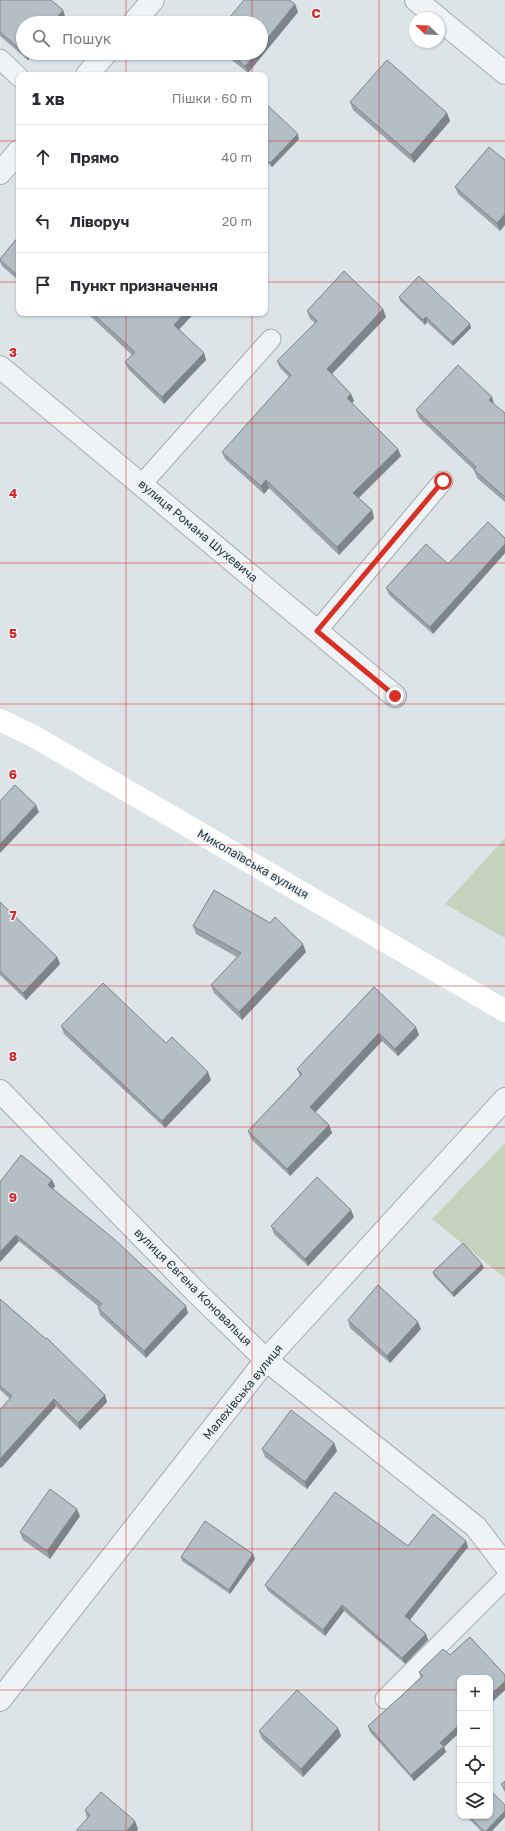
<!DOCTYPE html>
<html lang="uk">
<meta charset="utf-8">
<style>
body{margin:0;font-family:"Golos Text",sans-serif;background:#f2f2f3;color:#2b2b33}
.controls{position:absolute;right:12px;bottom:12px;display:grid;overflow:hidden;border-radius:8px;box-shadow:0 1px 3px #0004}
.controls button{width:36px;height:36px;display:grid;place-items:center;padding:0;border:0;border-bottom:1px solid #e1e1e2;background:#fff;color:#2b2b33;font:20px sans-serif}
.compass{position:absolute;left:409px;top:12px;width:36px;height:36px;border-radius:50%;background:#fff;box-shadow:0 1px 3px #0004;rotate:293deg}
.stop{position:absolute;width:12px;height:12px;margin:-9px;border:3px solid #d93025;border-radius:50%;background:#fff}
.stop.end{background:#d93025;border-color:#fff;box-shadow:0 1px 4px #0008}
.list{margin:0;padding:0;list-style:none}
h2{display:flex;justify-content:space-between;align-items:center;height:52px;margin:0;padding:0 16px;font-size:17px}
h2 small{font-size:13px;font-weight:400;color:#7c7c81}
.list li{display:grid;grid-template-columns:26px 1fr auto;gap:12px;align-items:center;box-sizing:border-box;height:64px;padding:0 16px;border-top:1px solid #e1e1e2}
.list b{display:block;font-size:15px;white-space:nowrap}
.list em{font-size:13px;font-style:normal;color:#7c7c81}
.icon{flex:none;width:22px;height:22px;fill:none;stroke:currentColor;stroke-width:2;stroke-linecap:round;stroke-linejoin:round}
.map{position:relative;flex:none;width:505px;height:1831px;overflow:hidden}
.search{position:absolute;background:#fff;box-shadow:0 1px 3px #0004;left:16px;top:16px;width:252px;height:44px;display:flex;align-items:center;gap:10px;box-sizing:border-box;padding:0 14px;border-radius:22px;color:#7c7c81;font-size:15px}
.panel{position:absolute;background:#fff;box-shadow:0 1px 3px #0004;left:16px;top:72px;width:252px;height:244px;border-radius:8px}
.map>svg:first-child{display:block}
</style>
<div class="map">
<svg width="505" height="1831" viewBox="0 0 505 1831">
<rect width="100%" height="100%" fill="#dde4e8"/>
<!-- green -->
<g fill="#c7d2be">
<path d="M505,838v100l-60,-34z"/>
<path d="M505,1143v135l-73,-59z"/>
</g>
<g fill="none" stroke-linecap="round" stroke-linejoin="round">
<defs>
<g id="lane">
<path d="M0,59l19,18"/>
<path d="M141,485l130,-146"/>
<path d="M317,631l126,-150"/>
<path d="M385,1699l120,-120"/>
</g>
<g id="street">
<path d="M416,0l22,18"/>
<path d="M439,19l66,54"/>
<path d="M133,23l20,-23"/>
<path d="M87,75l19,-22"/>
<path d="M0,173l19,-22"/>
<path d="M0,367l395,329"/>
<path d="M0,1091l195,200 71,69 210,167 29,38"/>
<path d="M0,1700l266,-340 239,-261"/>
</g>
</defs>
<!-- lane casing -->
<use href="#lane" stroke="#a2acb2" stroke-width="21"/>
<!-- street casing -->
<use href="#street" stroke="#a2acb2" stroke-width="24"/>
<!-- lane -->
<use href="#lane" stroke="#f0f3f6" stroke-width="19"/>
<!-- street -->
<use href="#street" stroke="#f0f3f6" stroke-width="22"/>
<!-- secondary -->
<path stroke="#fff" stroke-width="22" d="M0,720l35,17 470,274"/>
</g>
<!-- wall -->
<g fill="#9ba3a9">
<path d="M0,0l65,16 -42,7v30h10l-5,7 -28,-24z"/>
<path d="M295,4l3,8 -50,61 -25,-20h38z"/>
<path d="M350,102l97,11 3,8 -36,42 -61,-53z"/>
<path d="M265,103l34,36 -27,28 -7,-6z"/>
<path d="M489,147l11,84 -42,-37 -3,-7z"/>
<path d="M19,236v45l-17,-15 -2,-4v-3z"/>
<path d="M399,297l71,27 1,4 -18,18 -26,-24 -2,3 -25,-24z"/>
<path d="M383,309l3,8 -54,57 19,20 3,7 -2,2 49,53 -42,42 13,12 2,8 -35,37 -70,-67 -5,6 -39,-35 -3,-7 67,-75 -9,-9 -3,-7 38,-38 -5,-4 -3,-8z"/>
<path d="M87,313h107l-15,16 25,24 2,7 -42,44 -36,-35 -3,-7 7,-7z"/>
<path d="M492,397l2,7 11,9v89l-28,-24 -3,-8 -55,-52 -3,-8z"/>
<path d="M505,538v15l-72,81 -44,-39 -3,-7 62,-24z"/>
<path d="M0,902l57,55 3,7 -34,36 -26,-25z"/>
<path d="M193,926l113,26 -64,68 -28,-27 -3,-8 26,-28 -41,-23z"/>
<path d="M374,987l45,48 -21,21 -16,-15 -67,71 14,13 3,8 -42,43 -39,-37 -3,-8 52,-55 -3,-7z"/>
<path d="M61,1026l105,17 45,37 -46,48 -101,-94z"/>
<path d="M52,1180l3,6 -2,3 135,124 -42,45 -46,-43 -2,-7 1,-1 -80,-66 -19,21v-80z"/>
<path d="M354,1217l-46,49 -34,-32 -3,-8z"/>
<path d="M484,1268l-30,29 -20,-21 -1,-4z"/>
<path d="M0,1299l105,96 2,7 -27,28 -24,-24 -55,62 -1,-1v-57l10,-11 -10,-9z"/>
<path d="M348,1320l73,9 -31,34 -40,-35z"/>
<path d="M334,1443l3,8 -30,38 -42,-32 -3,-8z"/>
<path d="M80,1516l-30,43 -27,-19 -3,-8z"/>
<path d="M466,1541l2,6 -58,73 16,14 2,6 -23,24 -61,-53 -19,25 -57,-45 -3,-6 143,-39z"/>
<path d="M253,1554l2,5 -25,35 -48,-33 -1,-4z"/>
<path d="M470,1637l35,38v15l-15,14v-26h-30v54l-16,15 2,5 -32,29 -44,-49 -2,-6 53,-48 -2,-6 24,-23 7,6z"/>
<path d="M338,1728l3,8 -38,41 -41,-38 -3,-8z"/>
<path d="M505,1781v11l-1,-1 -3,-7z"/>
<path d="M505,1805v12l-13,14h-11l-15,-15h24z"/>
<path d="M85,1810l53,19 -51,-11z"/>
</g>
<!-- shaded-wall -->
<g fill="#7e858a">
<path d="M295,4l3,8 -50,61 -3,-7 11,-13h5v-7z"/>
<path d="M63,10l2,6 -6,7h-7z"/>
<path d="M26,53h7l-5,7 -3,-6z"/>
<path d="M447,113l3,8 -36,42 -3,-8z"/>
<path d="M298,134l1,5 -27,28 -2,-4z"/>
<path d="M505,214v11l-5,6 -3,-8z"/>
<path d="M383,309l3,8 -57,60 -2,-8z"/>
<path d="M185,313h9l-17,19 -3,-7z"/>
<path d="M426,317l1,5 -2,3 -2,-5z"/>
<path d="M470,324l1,4 -18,18 -1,-4z"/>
<path d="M204,353l2,7 -42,44 -2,-7z"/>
<path d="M351,394l3,7 -4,4 -3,-7z"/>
<path d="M492,397l2,8 -5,-5z"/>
<path d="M398,449l3,7 -45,44 -3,-7z"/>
<path d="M266,480l3,8 -5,6 -3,-8z"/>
<path d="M372,510l2,8 -35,37 -2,-8z"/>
<path d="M505,544v9l-72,81 -3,-7z"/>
<path d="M36,805l3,7 -39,41v-9z"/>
<path d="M303,944l3,8 -64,68 -3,-8z"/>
<path d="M57,957l3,7 -34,36 -3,-7z"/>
<path d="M416,1027l3,8 -21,21 -3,-7z"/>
<path d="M379,1033l3,8 -69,74 -3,-8z"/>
<path d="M208,1072l3,8 -46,48 -3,-7z"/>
<path d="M329,1125l3,8 -42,43 -3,-7z"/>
<path d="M52,1180l3,6 -5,6 -2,-7z"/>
<path d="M351,1210l3,7 -46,49 -3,-7z"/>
<path d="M16,1235l3,6 -19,21v-10z"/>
<path d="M482,1264l2,4 -30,29 -2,-4z"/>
<path d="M186,1306l2,7 -42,45 -2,-7z"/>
<path d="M418,1322l3,7 -31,34 -3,-7z"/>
<path d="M105,1395l2,7 -27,28 -2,-7z"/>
<path d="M54,1399l2,7 -55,62 -1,-2v-7z"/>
<path d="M334,1443l3,8 -30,38 -2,-7z"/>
<path d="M77,1509l3,7 -30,43 -3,-8z"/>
<path d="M466,1541l2,6 -61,76 -2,-7z"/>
<path d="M253,1554l2,5 -25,35 -1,-4z"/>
<path d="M342,1605l2,6 -19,25 -2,-6z"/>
<path d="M426,1634l2,6 -23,24 -3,-6z"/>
<path d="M505,1681v9l-15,14v-8z"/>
<path d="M460,1724v8l-16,15 2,5 -32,29 -3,-6 29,-32z"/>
<path d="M338,1728l3,8 -38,41 -2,-8z"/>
<path d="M505,1811v6l-13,14h-6z"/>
<path d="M135,1821l3,8 -1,2h-10z"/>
</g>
<!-- building -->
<g fill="#b4bec5" stroke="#7e858a">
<path d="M0,0h51l12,10 -11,13h-29v29l-23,-20z"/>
<path d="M244,0h45l6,4 -34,42v-23h-36z"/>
<path d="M230,53h26l-11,13z"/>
<path d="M387,60l60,53 -36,42 -61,-53z"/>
<path d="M265,103l33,31 -28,29 -5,-5z"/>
<path d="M489,147l16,13v54l-8,9 -42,-36z"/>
<path d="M19,236v41l-19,-17v-1z"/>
<path d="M344,271l39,38 -56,60 24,25 -4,4 51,51 -45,44 19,17 -35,37 -71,-67 -5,6 -39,-34 69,-77 -14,-14 40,-40 -10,-10z"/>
<path d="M419,276l51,48 -18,18 -26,-25 -3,3 -24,-23z"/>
<path d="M92,313h93l-11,12 30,28 -42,44 -37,-35 10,-10z"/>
<path d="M458,365l34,32 -3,3 16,13v84l-31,-27 2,-3 -60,-57z"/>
<path d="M488,522l17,16v6l-75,83 -44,-39 40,-44 22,20z"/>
<path d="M15,785l21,20 -36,39v-43z"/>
<path d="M214,890l56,33 5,-6 28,27 -64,68 -28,-27 30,-32 -48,-27z"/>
<path d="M0,902l57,55 -34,36 -23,-22z"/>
<path d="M103,983l63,60 6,-6 36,35 -46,49 -101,-95z"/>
<path d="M374,987l42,40 -21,22 -16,-16 -69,74 19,18 -42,44 -39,-38 54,-57 -5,-5z"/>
<path d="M21,1155l31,25 -4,5 66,54 72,67 -42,45 -46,-43 4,-4 -86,-69 -16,17v-70z"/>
<path d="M317,1177l34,33 -46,49 -34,-33z"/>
<path d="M463,1243l19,21 -30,29 -19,-21z"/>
<path d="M378,1285l40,37 -31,34 -39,-36z"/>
<path d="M0,1299l46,40 1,-1 58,57 -27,28 -24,-24 -54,60v-49l12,-14 -12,-10z"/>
<path d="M291,1410l43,33 -29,39 -43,-33z"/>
<path d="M50,1489l27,20 -30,42 -27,-19z"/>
<path d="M335,1492l73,54 25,-32 33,27 -61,75 21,18 -24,24 -60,-53 -19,25 -58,-45z"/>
<path d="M205,1521l48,33 -24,36 -48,-33z"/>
<path d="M470,1637l35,38v6l-15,15v-18h-30v46l-20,19 4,3 -33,29 -43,-49 55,-50 -4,-4 24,-23 7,6z"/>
<path d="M297,1690l41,38 -37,41 -42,-38z"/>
<path d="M505,1781v8l-4,-5z"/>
<path d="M490,1790l15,15v6l-19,20h-2l-15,-15h21z"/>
<path d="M101,1792l34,29 -8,10h-51l14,-16 -5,-5z"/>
</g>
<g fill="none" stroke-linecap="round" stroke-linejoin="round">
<!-- route -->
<path stroke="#d93025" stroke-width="5" d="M395,696l-78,-65 126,-150"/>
</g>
<!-- grid -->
<path fill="none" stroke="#d62828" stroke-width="1" stroke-opacity="0.55" d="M126,0v23M252,0v23M379,0v1831M126,53v22M252,53v22M0,141h19M265,141h240M0,282h19M265,282h240M126,313v1518M252,313v1518M0,423h505M0,563h505M0,704h505M0,845h505M0,986h505M0,1127h505M0,1268h505M0,1408h505M0,1549h505M0,1690h460M490,1690h15"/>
<g text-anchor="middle" stroke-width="3" stroke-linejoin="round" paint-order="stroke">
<!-- street labels -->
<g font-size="12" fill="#26343f" stroke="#edf2f5">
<text transform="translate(198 531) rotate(40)" y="4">вулиця Романа Шухевича</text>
<text transform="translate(253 864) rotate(30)" y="4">Миколаївська вулиця</text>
<text transform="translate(193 1287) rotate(45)" y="4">вулиця Євгена Коновальця</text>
<text transform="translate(243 1392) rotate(-51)" y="4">Малехівська вулиця</text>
</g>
</g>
<g font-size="13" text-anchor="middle" font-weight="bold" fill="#d62828" stroke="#edf2f5" stroke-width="3" stroke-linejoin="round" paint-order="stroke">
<text x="316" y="18">C</text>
<text x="13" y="357">3</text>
<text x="13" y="498">4</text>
<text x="13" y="638">5</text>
<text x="13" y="779">6</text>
<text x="13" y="920">7</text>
<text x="13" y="1061">8</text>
<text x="13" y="1202">9</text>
</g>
</svg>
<div class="controls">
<button>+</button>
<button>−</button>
<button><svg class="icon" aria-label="locate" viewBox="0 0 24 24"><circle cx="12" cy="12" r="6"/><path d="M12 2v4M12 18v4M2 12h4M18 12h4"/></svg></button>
<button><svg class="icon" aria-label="layers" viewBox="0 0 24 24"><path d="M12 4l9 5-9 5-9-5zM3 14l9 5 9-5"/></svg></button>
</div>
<svg class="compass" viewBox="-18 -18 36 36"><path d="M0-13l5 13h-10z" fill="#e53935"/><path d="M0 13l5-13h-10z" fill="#7c7c81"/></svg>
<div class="stop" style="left:443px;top:481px"></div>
<div class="stop end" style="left:395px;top:696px"></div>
<div class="search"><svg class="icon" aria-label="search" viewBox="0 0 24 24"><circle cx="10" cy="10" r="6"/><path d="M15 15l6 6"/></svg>Пошук</div>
<section class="panel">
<h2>1 хв<small>Пішки · 60 m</small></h2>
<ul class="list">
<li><svg class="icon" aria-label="ahead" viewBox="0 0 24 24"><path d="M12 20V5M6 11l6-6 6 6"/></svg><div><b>Прямо</b></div><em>40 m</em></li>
<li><svg class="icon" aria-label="left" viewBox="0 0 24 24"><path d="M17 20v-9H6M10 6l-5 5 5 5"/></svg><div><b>Ліворуч</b></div><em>20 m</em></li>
<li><svg class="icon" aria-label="arrive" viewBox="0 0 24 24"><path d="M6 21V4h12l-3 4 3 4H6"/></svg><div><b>Пункт призначення</b></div></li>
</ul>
</section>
</div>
